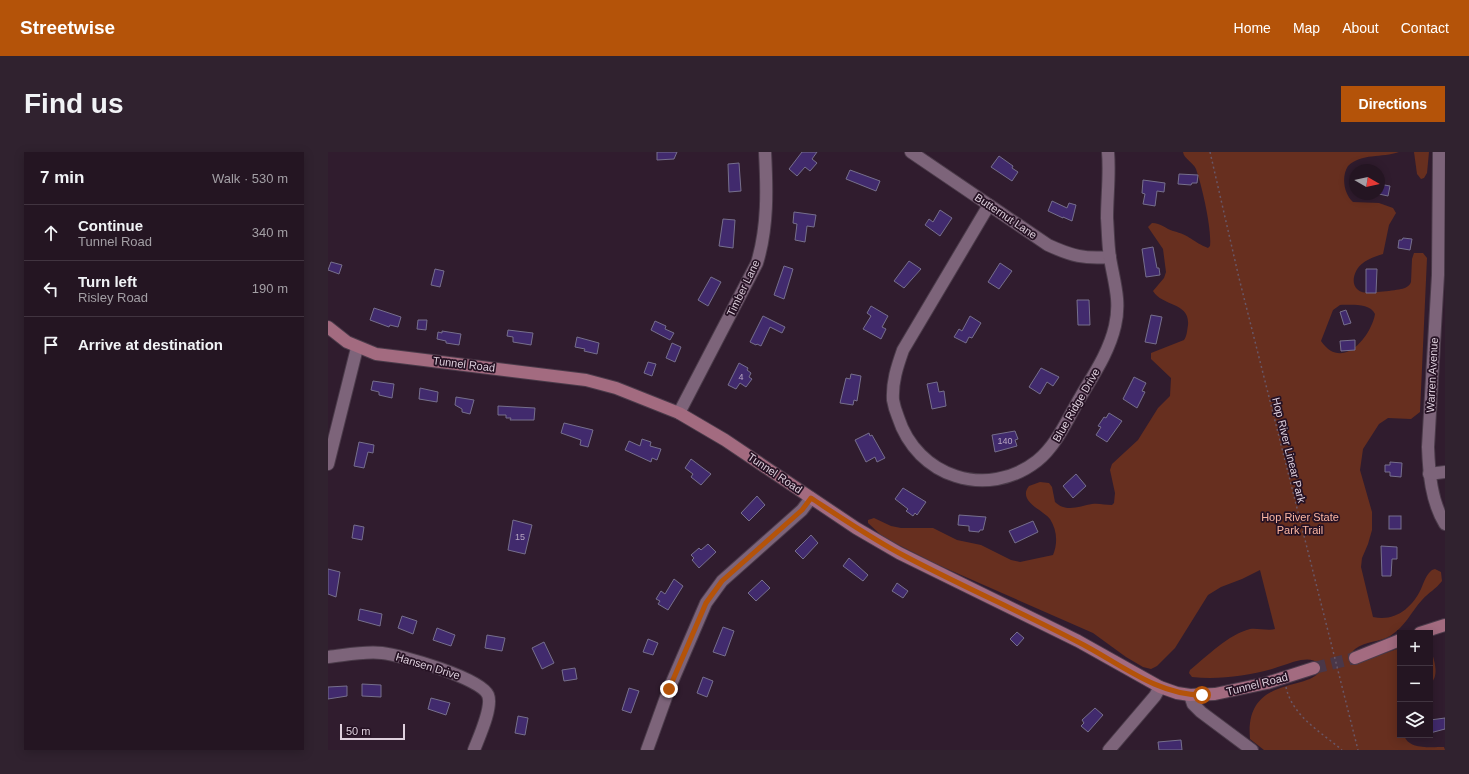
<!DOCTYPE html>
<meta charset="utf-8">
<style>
body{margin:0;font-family:Helvetica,sans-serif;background:#30222f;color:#f1f3f6}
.controls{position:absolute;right:12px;bottom:12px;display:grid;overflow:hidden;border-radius:0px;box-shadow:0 2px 10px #0003}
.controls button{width:36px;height:36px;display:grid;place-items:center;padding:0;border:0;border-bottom:1px solid #413440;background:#241522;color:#f1f3f6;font:20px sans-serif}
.compass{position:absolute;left:1021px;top:12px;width:36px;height:36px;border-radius:50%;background:#241522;box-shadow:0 2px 10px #0003;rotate:99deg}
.scale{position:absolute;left:12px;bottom:10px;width:65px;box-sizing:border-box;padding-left:4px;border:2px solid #ded0dd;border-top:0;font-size:11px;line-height:14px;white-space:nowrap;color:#ded0dd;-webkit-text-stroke:3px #261224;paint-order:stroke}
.stop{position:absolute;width:12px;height:12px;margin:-9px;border:3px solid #b45309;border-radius:50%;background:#fff}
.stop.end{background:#b45309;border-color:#fff;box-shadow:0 1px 4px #0008}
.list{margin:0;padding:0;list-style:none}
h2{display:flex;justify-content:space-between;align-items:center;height:52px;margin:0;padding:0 16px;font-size:17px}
h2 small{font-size:13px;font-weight:400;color:#a39fa5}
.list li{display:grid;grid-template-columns:26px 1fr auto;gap:12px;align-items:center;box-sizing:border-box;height:56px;padding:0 16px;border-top:1px solid #413440}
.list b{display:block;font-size:15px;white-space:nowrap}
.list p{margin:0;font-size:13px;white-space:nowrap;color:#a39fa5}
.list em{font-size:13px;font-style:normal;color:#a39fa5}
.icon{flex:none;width:22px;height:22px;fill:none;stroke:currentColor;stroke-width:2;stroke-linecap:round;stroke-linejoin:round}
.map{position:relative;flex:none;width:1117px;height:598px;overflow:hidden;border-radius:0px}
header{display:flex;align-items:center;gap:24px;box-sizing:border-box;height:56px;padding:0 20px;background:#b45309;color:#fff}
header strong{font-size:19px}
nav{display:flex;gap:22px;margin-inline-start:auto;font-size:14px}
.intro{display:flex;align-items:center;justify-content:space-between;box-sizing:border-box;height:96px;padding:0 24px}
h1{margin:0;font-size:28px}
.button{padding:10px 18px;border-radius:0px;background:#b45309;color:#fff;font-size:14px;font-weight:700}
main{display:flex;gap:24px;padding:0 24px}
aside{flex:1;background:#241522;border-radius:0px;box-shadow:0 2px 10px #0003}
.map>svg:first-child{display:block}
</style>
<header>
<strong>Streetwise</strong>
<nav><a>Home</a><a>Map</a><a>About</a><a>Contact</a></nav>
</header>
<div class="intro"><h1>Find us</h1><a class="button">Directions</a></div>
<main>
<aside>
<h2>7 min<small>Walk · 530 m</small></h2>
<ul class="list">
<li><svg class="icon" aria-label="ahead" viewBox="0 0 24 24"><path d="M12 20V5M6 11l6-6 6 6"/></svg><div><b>Continue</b><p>Tunnel Road</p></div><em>340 m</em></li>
<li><svg class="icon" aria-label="left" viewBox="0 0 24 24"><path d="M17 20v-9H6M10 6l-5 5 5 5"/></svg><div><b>Turn left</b><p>Risley Road</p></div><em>190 m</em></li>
<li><svg class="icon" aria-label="arrive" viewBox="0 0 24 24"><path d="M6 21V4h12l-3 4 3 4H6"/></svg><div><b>Arrive at destination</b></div></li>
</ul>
</aside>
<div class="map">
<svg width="1117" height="598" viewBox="0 0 1117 598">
<rect width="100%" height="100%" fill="#301c2e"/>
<!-- green -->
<g fill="#672f1f" fill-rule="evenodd">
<path d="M855,0h216c-17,6 -38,1 -51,14 -7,11 -4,28 5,36l26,1 14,5 3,5 -7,12 -6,29c-7,2 -15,5 -20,9 -9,6 -15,24 -1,29 5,2 38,-2 43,-4 3,-2 5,-3 6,-6l1,-23 2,-6h9l4,5 -7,154 -9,7 -23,-1 -9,6 -16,25 -3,21 12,42v18l-4,14 -6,14 -1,9 12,50c22,5 39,-9 48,-28 3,-7 5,-14 11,-19l3,-1 6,3 1,9c-7,9 -13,11 -20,19 -11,12 -17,27 -32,36 -10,6 -25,5 -35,13 -5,4 -3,8 -3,14l2,1 46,-16v87h4c4,15 27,12 40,12l1,3h-181l-14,-11c-6,-65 61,-47 70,-69l-1,-6c-5,-5 -11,-5 -18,-4 -10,2 -19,6 -29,9 -26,7 -54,11 -80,8l-3,-4 1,-3c16,-13 39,-36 60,-41 8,-1 17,2 25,0l-15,-59 -18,9 -21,8 -13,8 -33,53 -18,18 -6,3 -8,-2 -17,-10 -33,-24 -157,-69 -53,-27 -15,-14v-3l6,-2 17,8 10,2h32l24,12 24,5 30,15 9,2 33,-7c5,-12 4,-25 -3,-36 -7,-9 -33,-18 -21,-33l11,-4 9,1 3,4 3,15c11,11 25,4 37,2 7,-1 13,1 20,1l2,-2 1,-10 -5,-23 2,-6 26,-24 20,-32 12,-12 1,-18 -20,-19v-6l33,-13c3,-4 3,-9 4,-15 2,-23 -25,-18 -35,-34l11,-13 2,-6 -3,-23 -15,-22 4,-4c9,0 14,6 21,8 17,4 20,11 35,17l2,-2c2,-17 -8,-60 -14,-77 -3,-7 -12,-10 -13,-17zM1012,153c11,0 30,-2 35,9 -4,23 -33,58 -54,27l12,-31z"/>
<path d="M1086,0h15l-2,21 -3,5 -3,1 -4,-5z"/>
<path d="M1102,494c3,12 11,29 0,38z"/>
</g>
<!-- building -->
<g fill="#412a6d" stroke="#766f8c">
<path d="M329,0h20l-3,7 -17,1z"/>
<path d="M474,0h15l-5,7 5,4 -7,8 -5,-4 -8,9 -8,-7z"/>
<path d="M671,4l14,10 -1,2 6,4 -6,9 -21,-14z"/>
<path d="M411,11l2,28 -12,1 -1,-28z"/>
<path d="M522,18l30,11 -4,10 -30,-12z"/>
<path d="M851,22l19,1 -1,8h-5l-1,2 -13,-1z"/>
<path d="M815,28l22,3 -1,9 -7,-1 -2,15 -12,-2 2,-10 -3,-1z"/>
<path d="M1051,32l11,2 -2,10 -9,-2z"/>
<path d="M724,49l15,7 2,-5 7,2 -4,16 -9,-4v1l-15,-7z"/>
<path d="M612,58l12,8 -12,18 -15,-11 4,-6 4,3z"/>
<path d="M466,60l22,3 -2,12 -7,-1 -2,16 -10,-2 2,-16 -4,-1z"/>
<path d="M395,67l12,1 -2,28 -14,-2z"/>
<path d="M1075,86l9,1 -2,11 -12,-2 1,-8h3z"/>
<path d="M825,95l4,21h2l1,7 -14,2 -4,-28z"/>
<path d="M581,109l12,8 -17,19 -10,-7z"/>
<path d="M3,110l11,3 -3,9 -11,-4z"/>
<path d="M672,111l12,8 -13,18 -11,-7z"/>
<path d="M456,114l9,3 -9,30 -10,-4z"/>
<path d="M107,117l9,2 -4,16 -9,-2z"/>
<path d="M1038,117h11l-1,24h-10z"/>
<path d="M383,125l10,5 -13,24 -10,-6z"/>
<path d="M749,148h12l1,25h-12z"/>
<path d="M543,154l17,10 -6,11 4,2 -5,10 -18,-10 8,-13 -4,-3z"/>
<path d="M46,156l27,9 -3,10 -8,-2 -1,2 -19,-7z"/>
<path d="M1018,158l5,13 -7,2 -4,-13z"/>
<path d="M823,163l11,2 -6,27 -11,-2z"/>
<path d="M435,164l22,11 -3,6 -12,-6 -9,19 -4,-2 -1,1 -6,-3z"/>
<path d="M642,164l11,7 -9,15 -3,-1 -3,6 -12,-6 5,-8 3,2z"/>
<path d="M90,168h9l-1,10 -9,-1z"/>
<path d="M327,169l11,5 -1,3 9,4 -4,7 -19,-10z"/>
<path d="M180,178l25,3 -2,12 -18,-3v-5l-6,-1z"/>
<path d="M114,179l19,3 -2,11 -13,-2v-2l-9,-2 1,-7 4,1z"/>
<path d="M249,185l22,6 -2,11 -13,-3 1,-2 -10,-2z"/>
<path d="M1027,188v10l-14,1 -1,-10z"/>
<path d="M344,191l9,4 -6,15 -9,-4z"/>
<path d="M320,210l8,2 -4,12 -8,-3z"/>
<path d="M411,211l9,5 -1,2 4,3 -2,4 3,2 -6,8 -6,-4 -4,6 -8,-4z"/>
<path d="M713,216l18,9 -6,9 -6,-4 -7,12 -11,-7z"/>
<path d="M523,222l10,2 -4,25 -3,-1 -1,5 -13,-2 6,-25 4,1z"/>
<path d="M806,225l12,6 -4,8 3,1 -8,16 -14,-9z"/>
<path d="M45,229l21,3 -2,14 -13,-3v-3l-8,-2z"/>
<path d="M609,230l2,10 5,-1 2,15 -14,3 -5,-25z"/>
<path d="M92,236l18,4 -1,10 -18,-3z"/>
<path d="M128,245l18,3 -4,14 -8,-2v-3l-7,-4z"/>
<path d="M170,254l37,2 -1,12h-24l1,-2h-5v-3h-8z"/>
<path d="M781,261l13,8 -15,21 -11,-7 5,-8 -3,-1 6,-9 2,1z"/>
<path d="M236,271l29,7 -5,17 -8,-2 1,-5 -20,-7z"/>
<path d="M687,279l3,8 -3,1 2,6 -22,6 -3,-17z"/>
<path d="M541,281l1,3 2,-1 13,23 -8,4 -2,-5 -9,5 -11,-22z"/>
<path d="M314,287l9,3 -1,4 11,3 -4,11 -5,-2 -1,4 -26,-12 4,-9 11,5z"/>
<path d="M31,290l15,3 -1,8 -5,-1 -4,16 -10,-2z"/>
<path d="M363,307l20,15 -10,11 -10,-8 2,-3 -8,-6z"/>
<path d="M1062,310l12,1 -1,14 -11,-1v-4h-5v-7h5z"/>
<path d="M748,322l10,12 -13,12 -10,-12z"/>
<path d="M575,336l23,14 -9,13 -2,-2 -2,3 -7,-5 2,-2 -13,-10z"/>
<path d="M429,344l8,9 -16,16 -8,-8z"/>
<path d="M631,363l27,2 -3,13h-3l-1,2 -10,-1v-5l-11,-1z"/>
<rect x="1061" y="364" width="12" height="13"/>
<path d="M185,368l19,5 -7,29 -17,-4z"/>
<path d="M705,369l5,11 -23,11 -6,-12z"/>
<path d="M26,373l10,2 -2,13 -10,-2z"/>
<path d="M483,383l7,8 -15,16 -8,-8z"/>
<path d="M380,392l8,8 -17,16 -7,-8 2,-2 -3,-3 8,-7 2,2z"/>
<path d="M1053,394l16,1v12h-5l-1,17h-9z"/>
<path d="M521,406l19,17 -5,6 -20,-15z"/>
<path d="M0,417l12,3 -4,25 -8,-3z"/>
<path d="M346,427l9,7 -15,24 -10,-6 2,-3 -4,-2 5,-8 4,3z"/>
<path d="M434,428l8,8 -14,13 -8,-8z"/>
<path d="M569,431l11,8 -5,7 -11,-7z"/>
<path d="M32,457l22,5 -2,12 -22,-6z"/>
<path d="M74,464l15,5 -4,13 -15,-6z"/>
<path d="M395,475l11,4 -9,25 -12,-4z"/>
<path d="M109,476l18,7 -4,11 -18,-6z"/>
<path d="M689,480l7,6 -7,8 -7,-7z"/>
<path d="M159,483l18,3 -3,13 -17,-3z"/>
<path d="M320,487l10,4 -5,12 -10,-3z"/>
<path d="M216,490l10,21 -12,6 -10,-21z"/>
<path d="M247,516l2,11 -13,2 -2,-11z"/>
<path d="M375,525l10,4 -6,16 -10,-4z"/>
<path d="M34,532l19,1v12l-19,-1z"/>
<path d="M19,534v10l-19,3v-12z"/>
<path d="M301,536l10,3 -8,22 -9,-3z"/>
<path d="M103,546l19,5 -4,12 -18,-6z"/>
<path d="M767,556l8,7 -15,17 -7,-6 3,-3 -2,-3z"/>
<path d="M190,564l10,2 -3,17 -10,-2z"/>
<path d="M1117,566v11l-15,4v-13z"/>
<path d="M853,588l1,10h-23l-1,-8z"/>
</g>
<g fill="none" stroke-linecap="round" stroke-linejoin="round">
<!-- major-tunnel -->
<path stroke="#4a3748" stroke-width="12" stroke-dasharray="12 6" stroke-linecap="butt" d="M986,516l41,-10"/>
<defs>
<g id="minor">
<path d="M583,0l137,93c24,11 36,14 62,12"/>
<path d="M1111,0l-1,123 -10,172c1,26 3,54 17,77"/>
<path d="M661,53l-86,145c-6,17 -11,32 -10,50 1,6 3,12 5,17 19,60 89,83 139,44 20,-16 31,-43 44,-65 13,-22 28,-44 34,-70 6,-25 -1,-44 -5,-68 -2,-13 -2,-27 -3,-40 0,-22 3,-44 1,-66"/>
<path d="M351,261l78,-150c11,-36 10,-74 8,-111"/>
<path d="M0,312l29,-116"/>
<path d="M1101,322l16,-2"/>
<path d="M0,505c18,-2 36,-6 54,-4 19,2 99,25 106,42 5,12 -9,42 -14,55"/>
<path d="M862,543l3,9 8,8 51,38"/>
<path d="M319,598l22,-61 37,-86 16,-22 80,-71 9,-12"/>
<path d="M781,598l46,-54 5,-9"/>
</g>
<g id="major">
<path d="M0,175l19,15 29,12 210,26 30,8 63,25 46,27 131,88 43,25 179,88 82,46 17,6 13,2 25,-1 52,-11 47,-15"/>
<path d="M1092,481l25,-8"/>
<path d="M1027,506l45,-18"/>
</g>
</defs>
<!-- minor casing -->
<use href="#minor" stroke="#4b3b4a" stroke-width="14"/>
<!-- major casing -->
<use href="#major" stroke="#4b3b4a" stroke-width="14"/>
<!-- path -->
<g stroke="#695767" stroke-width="1.5" stroke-dasharray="2 3" stroke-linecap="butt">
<path d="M882,0l29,126 119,472"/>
<path d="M958,535c6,29 35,45 56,63"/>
</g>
<!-- minor -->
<use href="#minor" stroke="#7d647a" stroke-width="12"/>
<!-- major -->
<use href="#major" stroke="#a36b80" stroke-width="12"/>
</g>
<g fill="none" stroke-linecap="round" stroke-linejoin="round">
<!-- route -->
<path stroke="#b45309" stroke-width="5" d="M341,537l37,-86 16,-22 80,-71 9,-12c29,19 57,38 88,55 58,31 120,58 179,89 40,20 78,53 124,53"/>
</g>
<g text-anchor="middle" stroke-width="3.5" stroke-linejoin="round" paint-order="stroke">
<!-- number labels -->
<g font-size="9" fill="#b7a6c1">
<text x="413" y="228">4</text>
<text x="677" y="292">140</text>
<text x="192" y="388">15</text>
</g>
<!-- street labels -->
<g font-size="11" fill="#ded0dd" stroke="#261224">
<text transform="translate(678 64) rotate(34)" y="4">Butternut Lane</text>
<text transform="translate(415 136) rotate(-64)" y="4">Timber Lane</text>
<text transform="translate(136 212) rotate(7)" y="4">Tunnel Road</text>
<text transform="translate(1104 223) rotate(-87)" y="4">Warren Avenue</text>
<text transform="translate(748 253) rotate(-60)" y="4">Blue Ridge Drive</text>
<text transform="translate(961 298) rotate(76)" y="4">Hop River Linear Park</text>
<text transform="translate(447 321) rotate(34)" y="4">Tunnel Road</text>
<text transform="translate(100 514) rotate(17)" y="4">Hansen Drive</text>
<text transform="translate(929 532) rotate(-14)" y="4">Tunnel Road</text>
</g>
<!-- park labels -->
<g font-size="11" fill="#fbb6a2" stroke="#261224">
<text x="972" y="369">Hop River State<tspan x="972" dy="13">Park Trail</tspan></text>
</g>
</g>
</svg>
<div class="controls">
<button>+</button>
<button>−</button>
<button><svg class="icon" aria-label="layers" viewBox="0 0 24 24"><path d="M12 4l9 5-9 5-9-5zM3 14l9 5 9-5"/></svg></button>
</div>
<svg class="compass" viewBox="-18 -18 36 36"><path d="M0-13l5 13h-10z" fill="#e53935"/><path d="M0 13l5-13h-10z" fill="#a39fa5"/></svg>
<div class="scale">50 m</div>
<div class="stop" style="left:874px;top:543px"></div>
<div class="stop end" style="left:341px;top:537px"></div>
</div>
</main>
